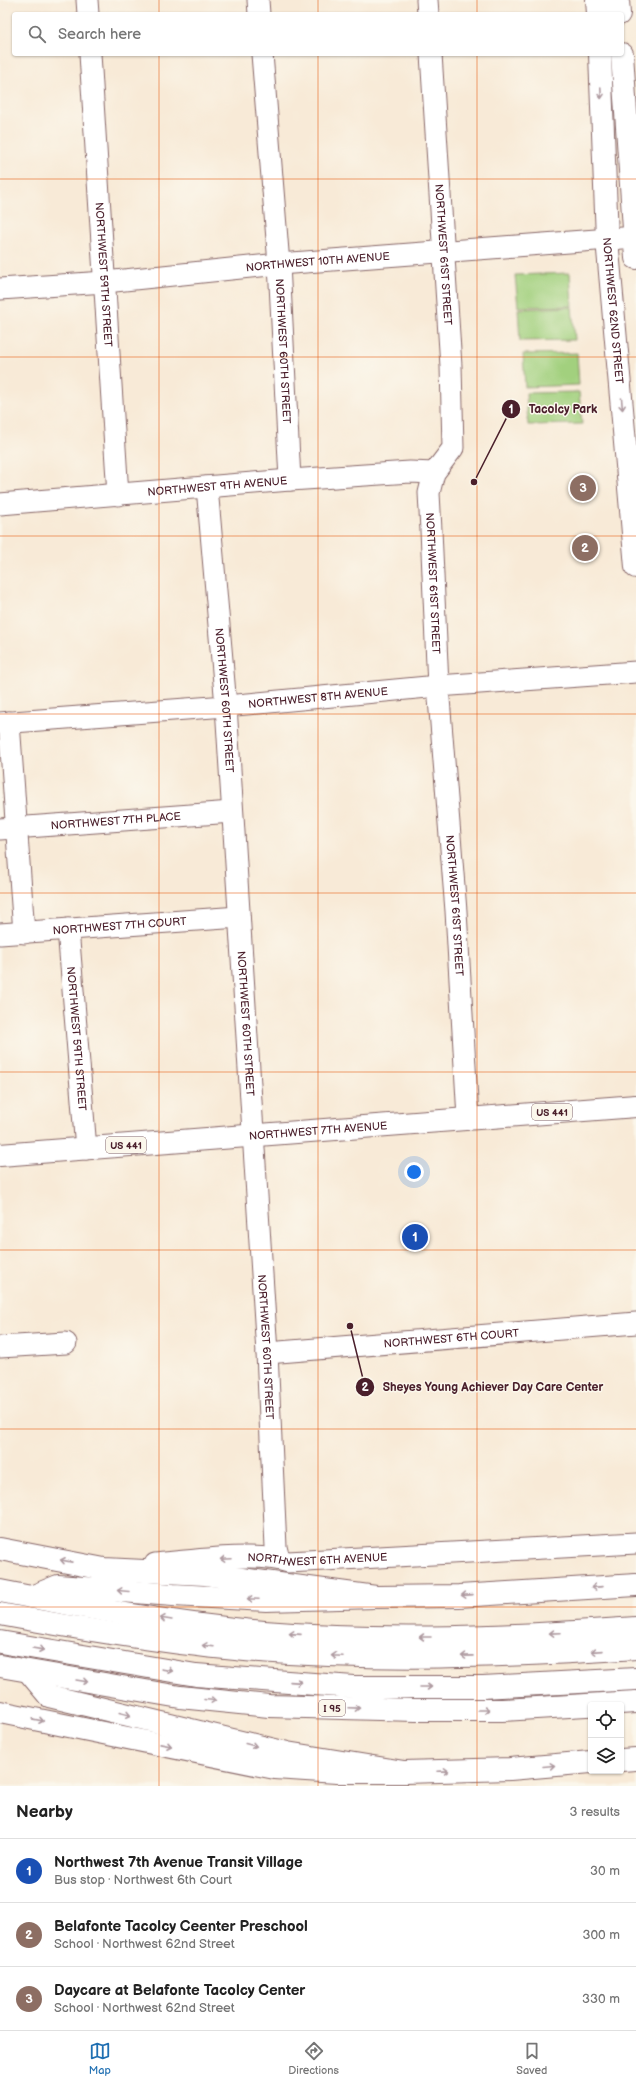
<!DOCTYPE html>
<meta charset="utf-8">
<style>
body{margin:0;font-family:"Balsamiq Sans",sans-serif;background:#f6f6f6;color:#222}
.controls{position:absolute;right:12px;bottom:12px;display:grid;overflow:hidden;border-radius:4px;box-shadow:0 1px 3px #0004}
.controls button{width:36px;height:36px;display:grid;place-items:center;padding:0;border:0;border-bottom:1px solid #e0e0e0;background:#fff;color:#222;font:20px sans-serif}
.you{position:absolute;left:414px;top:1172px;width:14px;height:14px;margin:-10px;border:3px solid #fff;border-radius:50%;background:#1a73e8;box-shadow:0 0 0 6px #1a73e833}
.badge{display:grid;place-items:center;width:26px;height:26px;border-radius:50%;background:#1f6fb2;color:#fff;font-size:13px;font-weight:700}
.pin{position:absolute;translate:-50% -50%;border:2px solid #fff;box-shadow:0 1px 4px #0006}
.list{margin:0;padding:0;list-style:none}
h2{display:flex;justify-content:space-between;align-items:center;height:52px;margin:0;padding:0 16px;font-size:17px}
h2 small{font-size:13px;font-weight:400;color:#767676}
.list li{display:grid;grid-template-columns:26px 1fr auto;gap:12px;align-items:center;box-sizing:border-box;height:64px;padding:0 16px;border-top:1px solid #e0e0e0}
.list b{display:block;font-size:15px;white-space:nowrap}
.list p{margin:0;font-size:13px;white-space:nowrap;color:#767676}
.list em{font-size:13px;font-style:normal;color:#767676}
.icon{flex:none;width:22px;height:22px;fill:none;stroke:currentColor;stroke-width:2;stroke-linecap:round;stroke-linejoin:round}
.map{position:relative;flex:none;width:636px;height:1786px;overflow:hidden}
.search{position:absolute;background:#fff;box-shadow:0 1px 3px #0004;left:12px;right:12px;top:12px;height:44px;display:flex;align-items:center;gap:10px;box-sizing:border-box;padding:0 14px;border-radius:4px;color:#767676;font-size:15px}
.sheet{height:244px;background:#fff}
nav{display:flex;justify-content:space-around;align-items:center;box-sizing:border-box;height:56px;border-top:1px solid #e0e0e0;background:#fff;font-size:11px;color:#767676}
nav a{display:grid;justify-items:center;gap:2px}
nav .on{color:#1f6fb2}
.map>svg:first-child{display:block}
</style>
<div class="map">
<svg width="636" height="1786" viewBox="0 0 636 1786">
<rect width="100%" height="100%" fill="#fbf7ec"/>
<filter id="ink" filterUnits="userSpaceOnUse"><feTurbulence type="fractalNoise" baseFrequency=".025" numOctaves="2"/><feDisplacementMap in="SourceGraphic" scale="8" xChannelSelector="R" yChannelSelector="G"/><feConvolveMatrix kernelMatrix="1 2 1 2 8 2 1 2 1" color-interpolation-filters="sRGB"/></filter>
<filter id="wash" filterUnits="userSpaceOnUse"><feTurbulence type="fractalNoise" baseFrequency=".012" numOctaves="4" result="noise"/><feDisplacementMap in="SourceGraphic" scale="16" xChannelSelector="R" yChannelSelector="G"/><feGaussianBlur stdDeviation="0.9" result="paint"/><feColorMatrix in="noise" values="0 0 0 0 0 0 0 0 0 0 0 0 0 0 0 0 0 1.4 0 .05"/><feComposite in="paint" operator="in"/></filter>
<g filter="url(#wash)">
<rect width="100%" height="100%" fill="#f8ead7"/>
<!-- green -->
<g fill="#a2d07e" stroke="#767854">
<path d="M570,273l2,33 -54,1 -3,-32z"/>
<path d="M572,307l3,33 -55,1 -2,-32z"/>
<path d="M577,353l2,32 -54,2 -2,-33z"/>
<path d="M579,392l3,32 -54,1 -2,-32z"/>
</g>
</g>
<g filter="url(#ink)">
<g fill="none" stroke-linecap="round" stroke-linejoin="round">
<defs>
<g id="minor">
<path d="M87,0l1,14"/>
<path d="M258,0l1,14"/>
<path d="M427,0l1,14"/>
<path id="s1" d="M90,54l28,441"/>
<path id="s2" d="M262,54l17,210 11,216"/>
<path id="s3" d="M431,54l20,312 2,82 -19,25 -5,20 2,37 7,156 18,225 12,207"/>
<path id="s4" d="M0,289l105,-7 174,-18 357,-27"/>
<path id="s5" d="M207,487l19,219 41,647 9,194 3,12"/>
<path id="s6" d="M0,504l290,-24 120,-8 24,1"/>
<path d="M9,722l15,211"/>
<path id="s7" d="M0,723l226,-17 212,-20 198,-14"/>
<path id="s8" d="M0,829l232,-17"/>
<path id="s9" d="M68,929l18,220"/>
<path id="s10" d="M0,934l239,-17"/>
<path d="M0,1347l66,-4"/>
<path id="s11" d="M267,1353l369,-30"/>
<path id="s12" d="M155,1564c33,-3 104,-13 133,-2l348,-19"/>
</g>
<g id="major">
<path d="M597,0l1,14"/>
<path d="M618,0l1,14"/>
<path id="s13" d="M600,54l7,185 29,328"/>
<path d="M622,54l14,204"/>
<path id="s14" d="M0,1155l636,-49"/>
<path d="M0,1549l104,20 101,5 171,23 83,-1 177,-11"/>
<path d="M0,1712l275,56 62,4h67l106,-3 81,-7"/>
<path d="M621,1760l15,-1"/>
</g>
<g id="highway">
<path d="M0,1591c87,17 175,33 264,41 123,10 248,5 372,-4"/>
<path d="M31,1597l27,-11 115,9 93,5 110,-3"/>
<path d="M0,1614c81,15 163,29 245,36 130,11 261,7 391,-2"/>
<path d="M0,1642l196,33 157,12h130l153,-8"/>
<path d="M0,1666l180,31 89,9 147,4h86l134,-8"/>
<path d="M29,1672l20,24 238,57 117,19"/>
</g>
</defs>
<!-- minor casing -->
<use href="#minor" stroke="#876667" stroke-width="23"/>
<!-- major casing -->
<use href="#major" stroke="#876667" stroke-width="24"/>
<!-- highway casing -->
<use href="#highway" stroke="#876667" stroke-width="24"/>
<!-- minor -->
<use href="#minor" stroke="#fff" stroke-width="21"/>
<!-- major -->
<use href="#major" stroke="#fff" stroke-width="22"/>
<!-- highway -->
<use href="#highway" stroke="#fff" stroke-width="22"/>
</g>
<!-- one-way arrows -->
<defs><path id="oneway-shaft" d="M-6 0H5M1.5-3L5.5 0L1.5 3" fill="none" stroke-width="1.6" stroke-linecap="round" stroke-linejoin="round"/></defs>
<g stroke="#ae9aa0">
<use href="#oneway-shaft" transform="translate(601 93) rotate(88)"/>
<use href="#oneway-shaft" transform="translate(622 404) rotate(85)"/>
<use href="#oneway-shaft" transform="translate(226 1559) rotate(177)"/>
<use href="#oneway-shaft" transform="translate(66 1561) rotate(-169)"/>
<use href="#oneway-shaft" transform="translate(597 1587) rotate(176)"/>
<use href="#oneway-shaft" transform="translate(123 1591) rotate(-175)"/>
<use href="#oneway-shaft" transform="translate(467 1595) rotate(176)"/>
<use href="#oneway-shaft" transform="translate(253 1599) rotate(-177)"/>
<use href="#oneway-shaft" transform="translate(166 1619) rotate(-171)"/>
<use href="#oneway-shaft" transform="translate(555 1633) rotate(178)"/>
<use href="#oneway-shaft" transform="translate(295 1634) rotate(-176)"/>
<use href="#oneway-shaft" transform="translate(425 1637) rotate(180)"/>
<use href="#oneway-shaft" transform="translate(208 1646) rotate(-173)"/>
<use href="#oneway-shaft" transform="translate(38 1649) rotate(10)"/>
<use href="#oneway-shaft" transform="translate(597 1651) rotate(176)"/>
<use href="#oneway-shaft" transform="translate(337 1656) rotate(-177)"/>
<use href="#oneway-shaft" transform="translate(467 1656) rotate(179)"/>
<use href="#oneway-shaft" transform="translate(167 1670) rotate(10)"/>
<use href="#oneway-shaft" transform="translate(82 1681) rotate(9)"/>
<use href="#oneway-shaft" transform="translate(296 1682) rotate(4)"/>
<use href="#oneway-shaft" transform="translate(426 1687)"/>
<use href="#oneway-shaft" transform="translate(210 1700) rotate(5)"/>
<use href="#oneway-shaft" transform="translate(354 1708) rotate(2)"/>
<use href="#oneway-shaft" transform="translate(484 1710)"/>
<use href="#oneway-shaft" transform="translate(125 1714) rotate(14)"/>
<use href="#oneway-shaft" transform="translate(38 1720) rotate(11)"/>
<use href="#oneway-shaft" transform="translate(166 1745) rotate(11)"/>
<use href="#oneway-shaft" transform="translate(251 1745) rotate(14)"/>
<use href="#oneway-shaft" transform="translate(549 1766) rotate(-5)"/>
<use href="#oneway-shaft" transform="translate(443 1771) rotate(-2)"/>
</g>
</g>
<!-- grid -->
<path fill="none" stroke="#e8590c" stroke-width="1" stroke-opacity="0.55" d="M159,0v14M318,0v14M477,0v14M159,54v1732M318,54v1732M477,54v1732M0,179h636M0,357h636M0,536h636M0,714h636M0,893h636M0,1072h636M0,1250h636M0,1429h636M0,1607h636"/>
<g text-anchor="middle" stroke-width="3" stroke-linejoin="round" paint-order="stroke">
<!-- shield labels -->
<g fill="#fbf7ec" stroke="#7f6065" stroke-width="1">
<rect x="532" y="1104" width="40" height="16" rx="3"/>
<rect x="106" y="1137" width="40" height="16" rx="3"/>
<rect x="319" y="1700" width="26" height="16" rx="3"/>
</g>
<g font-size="10" font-weight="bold" fill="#4a1f2b">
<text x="552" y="1116">US 441</text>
<text x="126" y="1149">US 441</text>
<text x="332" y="1712">I 95</text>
</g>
<!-- street labels -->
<g font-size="11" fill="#4a1f2b" stroke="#fbf7ec">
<text dy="4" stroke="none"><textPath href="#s3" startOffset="201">NORTHWEST 61ST STREET</textPath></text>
<text dy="4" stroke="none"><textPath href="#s4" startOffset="319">NORTHWEST 10TH AVENUE</textPath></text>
<text dy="4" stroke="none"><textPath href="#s1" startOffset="221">NORTHWEST 59TH STREET</textPath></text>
<text dy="4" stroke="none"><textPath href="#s13" startOffset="257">NORTHWEST 62ND STREET</textPath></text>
<text dy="4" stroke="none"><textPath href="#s2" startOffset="298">NORTHWEST 60TH STREET</textPath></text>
<text dy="4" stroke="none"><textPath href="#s6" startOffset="218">NORTHWEST 9TH AVENUE</textPath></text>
<text dy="4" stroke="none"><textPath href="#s3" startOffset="537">NORTHWEST 61ST STREET</textPath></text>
<text dy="4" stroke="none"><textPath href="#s7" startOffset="319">NORTHWEST 8TH AVENUE</textPath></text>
<text dy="4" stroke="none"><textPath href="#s5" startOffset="214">NORTHWEST 60TH STREET</textPath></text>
<text dy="4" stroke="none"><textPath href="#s8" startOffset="116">NORTHWEST 7TH PLACE</textPath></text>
<text dy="4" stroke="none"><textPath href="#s3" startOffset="860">NORTHWEST 61ST STREET</textPath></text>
<text dy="4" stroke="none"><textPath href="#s10" startOffset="120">NORTHWEST 7TH COURT</textPath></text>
<text dy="4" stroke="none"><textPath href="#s5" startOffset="538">NORTHWEST 60TH STREET</textPath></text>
<text dy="4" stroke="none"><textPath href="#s9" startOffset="110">NORTHWEST 59TH STREET</textPath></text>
<text dy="4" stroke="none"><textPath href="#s14" startOffset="319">NORTHWEST 7TH AVENUE</textPath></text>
<text dy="4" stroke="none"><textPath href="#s11" startOffset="185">NORTHWEST 6TH COURT</textPath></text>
<text dy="4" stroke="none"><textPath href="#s5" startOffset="862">NORTHWEST 60TH STREET</textPath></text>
<text dy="4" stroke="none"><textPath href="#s12" startOffset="163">NORTHWEST 6TH AVENUE</textPath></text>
</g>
</g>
<!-- callouts -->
<path fill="none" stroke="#4a1f2b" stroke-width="1.5" d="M474 482L511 409M350 1326L365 1387"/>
<g fill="#4a1f2b" stroke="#fbf7ec" stroke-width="1.5">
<circle cx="474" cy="482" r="4"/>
<circle cx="350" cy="1326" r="4"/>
<circle cx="511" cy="409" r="10"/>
<circle cx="365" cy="1387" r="10"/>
</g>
<g font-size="12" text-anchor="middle" font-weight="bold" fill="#fff">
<text x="511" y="413">1</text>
<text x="365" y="1391">2</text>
</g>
<g font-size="12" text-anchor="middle" font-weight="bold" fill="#4a1f2b" stroke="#fbf7ec" stroke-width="3" stroke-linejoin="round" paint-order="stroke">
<text x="563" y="413">Tacolcy Park</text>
<text x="493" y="1391">Sheyes Young Achiever Day Care Center</text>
</g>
</svg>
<div class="controls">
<button><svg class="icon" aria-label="locate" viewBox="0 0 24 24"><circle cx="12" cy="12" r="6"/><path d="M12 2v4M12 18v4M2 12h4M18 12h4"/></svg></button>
<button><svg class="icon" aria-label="layers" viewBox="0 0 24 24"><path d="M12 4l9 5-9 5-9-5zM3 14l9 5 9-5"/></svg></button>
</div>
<div class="you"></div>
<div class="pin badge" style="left:415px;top:1237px;background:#1a4fb4">1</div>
<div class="pin badge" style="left:585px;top:548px;background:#8d6e63">2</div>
<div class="pin badge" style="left:583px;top:488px;background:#8d6e63">3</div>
<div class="search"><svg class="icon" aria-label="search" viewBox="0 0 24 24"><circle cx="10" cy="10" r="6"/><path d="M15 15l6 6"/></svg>Search here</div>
</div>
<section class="sheet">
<h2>Nearby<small>3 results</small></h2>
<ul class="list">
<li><span class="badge" style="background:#1a4fb4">1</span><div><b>Northwest 7th Avenue Transit Village</b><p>Bus stop · Northwest 6th Court</p></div><em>30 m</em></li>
<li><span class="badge" style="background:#8d6e63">2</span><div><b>Belafonte Tacolcy Ceenter Preschool</b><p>School · Northwest 62nd Street</p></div><em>300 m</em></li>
<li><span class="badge" style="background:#8d6e63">3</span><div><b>Daycare at Belafonte Tacolcy Center</b><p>School · Northwest 62nd Street</p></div><em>330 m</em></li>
</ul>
</section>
<nav>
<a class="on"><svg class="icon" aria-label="map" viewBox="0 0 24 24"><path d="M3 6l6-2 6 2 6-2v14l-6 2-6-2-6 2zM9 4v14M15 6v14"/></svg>Map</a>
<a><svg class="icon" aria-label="directions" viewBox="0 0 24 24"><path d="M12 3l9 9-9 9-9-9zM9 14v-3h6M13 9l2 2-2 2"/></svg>Directions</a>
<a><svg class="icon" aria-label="saved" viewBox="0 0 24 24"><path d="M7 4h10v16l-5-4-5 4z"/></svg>Saved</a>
</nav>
